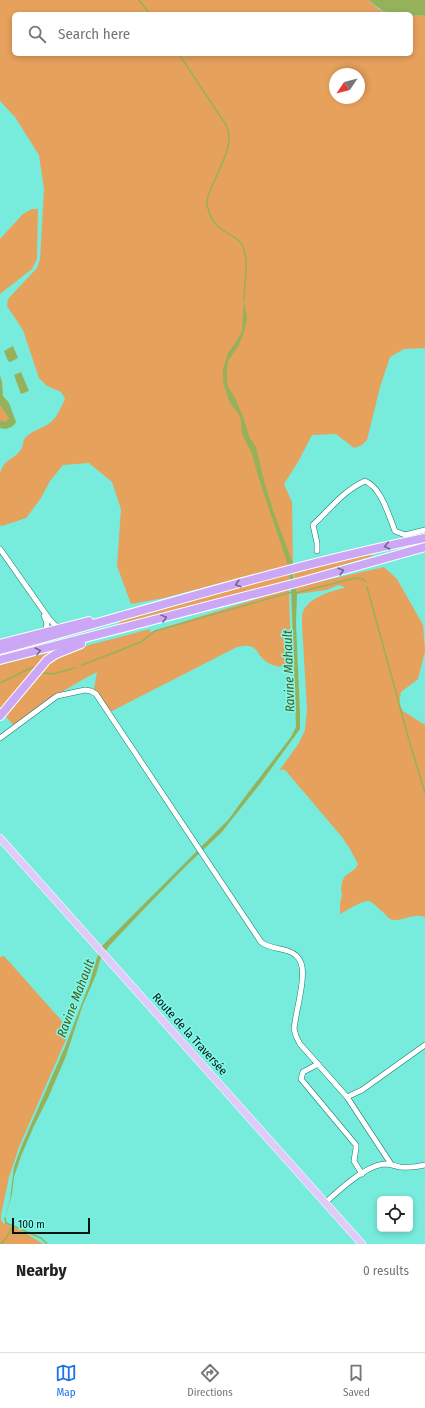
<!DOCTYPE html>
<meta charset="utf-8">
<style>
body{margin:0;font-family:"Fira Sans Condensed",sans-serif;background:#f6f6f6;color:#222}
.controls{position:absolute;right:12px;bottom:12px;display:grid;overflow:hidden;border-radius:6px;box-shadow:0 2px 6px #0003}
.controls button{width:36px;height:36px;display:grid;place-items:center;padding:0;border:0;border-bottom:1px solid #e0e0e0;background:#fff;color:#222;font:20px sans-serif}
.compass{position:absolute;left:329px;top:68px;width:36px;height:36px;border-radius:50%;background:#fff;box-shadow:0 2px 6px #0003;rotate:235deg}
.scale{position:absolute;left:12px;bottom:10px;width:78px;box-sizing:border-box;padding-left:4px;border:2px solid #001613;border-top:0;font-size:11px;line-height:14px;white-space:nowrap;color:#001613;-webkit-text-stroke:3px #84f8e9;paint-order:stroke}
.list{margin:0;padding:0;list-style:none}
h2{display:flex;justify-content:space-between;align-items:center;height:52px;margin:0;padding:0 16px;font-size:17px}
h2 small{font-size:13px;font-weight:400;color:#767676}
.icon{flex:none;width:22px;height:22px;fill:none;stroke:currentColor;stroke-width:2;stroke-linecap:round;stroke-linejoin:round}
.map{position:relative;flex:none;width:425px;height:1244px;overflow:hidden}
.search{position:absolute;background:#fff;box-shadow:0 2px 6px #0003;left:12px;right:12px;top:12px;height:44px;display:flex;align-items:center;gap:10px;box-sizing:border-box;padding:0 14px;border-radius:6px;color:#767676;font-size:15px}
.sheet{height:108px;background:#fff}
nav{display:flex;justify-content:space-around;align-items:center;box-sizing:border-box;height:56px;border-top:1px solid #e0e0e0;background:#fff;font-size:11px;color:#767676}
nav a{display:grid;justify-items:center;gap:2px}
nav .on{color:#1a73e8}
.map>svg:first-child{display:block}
</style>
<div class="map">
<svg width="425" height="1244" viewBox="0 0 425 1244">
<rect width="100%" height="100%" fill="#77ebdc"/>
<!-- green -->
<g fill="#e6a15c" fill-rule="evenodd">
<path d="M0,0h369l9,9 12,5h-376v40h397v-38l14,-1v333l-21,1 -14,8 -10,30 -13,53 -5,5 -8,3 -18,-14 -24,1 -14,27 -14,22 8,18 1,62 -129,34 -33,6 -14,-38 4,-57 -9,-27 -23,-19 -26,2 -13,16 -9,17 -15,20 -24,8 -2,-1v-52c6,-16 12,-12 20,-22 4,-5 2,-10 6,-14 7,-7 18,-9 25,-15 7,-6 10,-15 14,-23l-4,-7 -14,-6 -8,-8 -16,-48 -16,-24 1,-7 29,-31 3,-9 4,-70 -5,-34 -24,-38 -15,-16zM335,74h24v24h-24z"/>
<path d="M32,209h6l-1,50 -5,10 -32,25v-55l23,-25z"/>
<path d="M0,405l9,12 -1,4 -4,1 -4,-2z"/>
<path d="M370,553l3,3 -78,23 -2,-7z"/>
<path d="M384,567l13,12 26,46 2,26 -7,28 -17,13 -2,12 4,7 22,14v192c-12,-4 -21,4 -31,3 -5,0 -7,-4 -10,-7 -5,-4 -10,-10 -15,-12 -7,-1 -23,10 -29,13v-10l2,-9 -1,-6 1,-7 3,-6 10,-7 3,-5 -8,-15 -8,-12 -56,-66 -3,-2 -4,2 20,-28 6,-13 2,-21 -5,-84c0,-3 0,-7 0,-10 4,-17 27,-23 42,-27v-1l-5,-2 -13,5 -29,4 -1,-7z"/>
<path d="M289,573v8l-169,45 -1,-6 32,-7z"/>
<path d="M289,589l2,70 -4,5 -7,3c-3,-1 -8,-2 -12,-4 -14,-9 -8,-21 -31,-16l-129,66 -12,-19 -2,-5 3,-17c-30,15 -56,34 -84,53l-9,-11 49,-55 25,-11 72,-19v3z"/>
<path d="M51,652l1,1 -52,58v-46z"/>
<path d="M4,956l57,64 6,10v7l-48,110 -10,30 -8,38v5l2,3 19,8 21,13h-43v-287z"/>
</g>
<!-- water -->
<g fill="#95b25b">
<path d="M369,0h56v15l-14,1v-2c-21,0 -26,1 -42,-14z"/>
<path d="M244,299l3,20 -3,13 -5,13 -11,16 -1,9v11l2,8 4,5 9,20 8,24 6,9 9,37 9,29 19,51v11l4,19 -1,29 4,91v15l-40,55 -39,49 -34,32 -43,44 -35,37 -9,14 -4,15 -14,32 -16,49 -18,42 -14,28 -13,30 -7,21 -2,17 -7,24 5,-19 4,-32 8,-22 43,-98 24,-62 7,-25 7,-15 126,-126 15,-21 47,-61 5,-10 -5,-139 -4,-26 -29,-86 -6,-22 -10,-20 -1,-13 -3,-8 -8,-10 -4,-11 -3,-11v-12l5,-16 8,-11 6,-11z"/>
<path d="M13,346l5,12 -8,4 -2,-1 -4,-10z"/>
<path d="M21,372l8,19 -8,3 -7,-19z"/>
<path d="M0,375l2,7 1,14 6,7 7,19c-3,6 -10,8 -16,6v-8l6,2 3,-4 -9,-13z"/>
</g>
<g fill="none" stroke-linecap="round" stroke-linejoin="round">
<!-- stream -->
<g stroke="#95b25b" stroke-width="1.5">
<path d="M139,0l11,14"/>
<path d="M179,54l47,71c1,3 2,6 3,9 2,14 -11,38 -17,52 -2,5 -5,11 -5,17 0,4 2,8 3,12 9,20 25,17 32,30 8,14 2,39 2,55"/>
<path d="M367,587l42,153 16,53"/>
<path d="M296,593l59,-15 8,1 3,3"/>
<path d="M82,665l59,-23 14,-11 137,-39"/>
<path d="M43,673l10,1 22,-6"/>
<path d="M0,683l33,-16"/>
<path d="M5,1218l1,5 35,15 6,6"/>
<path d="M1,1244l6,-7 6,-12"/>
</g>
<defs>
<g id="minor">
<path d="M0,549l50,71 6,6h6"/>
<path d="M317,551v-8l-4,-18c17,-16 30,-34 52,-44 16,6 24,35 30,50l10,4 20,-5"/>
<path d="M43,632c6,-5 4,-10 1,-16"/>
<path d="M0,738l57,-42 28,-6 6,1 5,3 165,248c7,6 18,6 27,9 6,2 11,6 13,12 5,13 -4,45 -6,59l-1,7 2,7 4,8 47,53 44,67"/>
<path d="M318,1064l-15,8 -2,7 55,66v3l-2,13 8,13"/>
<path d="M347,1097l15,-7 63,-45"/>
<path d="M325,1203c14,-13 41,-38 60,-39 6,0 10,2 15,3 9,1 17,0 25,-2"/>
</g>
<path id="major" d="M0,838l362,406"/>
<g id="highway">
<path d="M0,644l89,-23"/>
<path d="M0,650c141,-38 282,-83 425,-112"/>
<path d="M0,660l304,-79 121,-34"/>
<path d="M0,716l47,-56 9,-6 25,-10"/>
</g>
</defs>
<!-- minor casing -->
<use href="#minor" stroke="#187b71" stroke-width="6"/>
<!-- major casing -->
<use href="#major" stroke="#fff" stroke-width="8"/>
<!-- highway casing -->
<use href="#highway" stroke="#fff" stroke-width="10"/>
<!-- minor -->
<use href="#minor" stroke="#fff" stroke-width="5"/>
<!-- major -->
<use href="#major" stroke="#e0cafa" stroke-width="7"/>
<!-- highway -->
<use href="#highway" stroke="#cba7f6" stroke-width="8"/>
</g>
<!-- one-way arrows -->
<defs><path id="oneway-chevron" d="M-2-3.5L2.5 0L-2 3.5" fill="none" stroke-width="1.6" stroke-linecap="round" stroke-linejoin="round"/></defs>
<g stroke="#706690">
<use href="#oneway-chevron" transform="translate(387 546) rotate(168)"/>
<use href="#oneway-chevron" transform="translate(341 571) rotate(-16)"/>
<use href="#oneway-chevron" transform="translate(238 584) rotate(164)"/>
<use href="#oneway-chevron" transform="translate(164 618) rotate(-15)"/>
<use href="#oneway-chevron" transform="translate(38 651) rotate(-14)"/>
</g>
<g text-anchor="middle" stroke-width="3" stroke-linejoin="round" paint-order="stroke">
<!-- street labels -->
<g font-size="12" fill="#001613" stroke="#84f8e9">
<text transform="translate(190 1034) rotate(48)" y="4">Route de la Traversée</text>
</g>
<!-- water labels -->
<g font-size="13" font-style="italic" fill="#495c1f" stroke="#84f8e9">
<text transform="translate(288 671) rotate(-92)" y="5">Ravine Mahault</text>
<text transform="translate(75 998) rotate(-69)" y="5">Ravine Mahault</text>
</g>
</g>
</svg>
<div class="controls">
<button><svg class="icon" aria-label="locate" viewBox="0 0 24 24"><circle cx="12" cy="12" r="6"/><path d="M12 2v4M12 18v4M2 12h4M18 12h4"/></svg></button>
</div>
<svg class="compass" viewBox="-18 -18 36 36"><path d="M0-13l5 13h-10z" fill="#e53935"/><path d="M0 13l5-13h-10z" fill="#767676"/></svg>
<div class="scale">100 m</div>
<div class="search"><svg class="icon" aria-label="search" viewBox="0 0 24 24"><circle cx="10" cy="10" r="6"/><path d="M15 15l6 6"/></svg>Search here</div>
</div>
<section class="sheet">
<h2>Nearby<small>0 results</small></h2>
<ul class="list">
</ul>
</section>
<nav>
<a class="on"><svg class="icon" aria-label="map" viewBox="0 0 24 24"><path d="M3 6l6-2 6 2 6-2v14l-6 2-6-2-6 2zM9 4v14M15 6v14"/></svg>Map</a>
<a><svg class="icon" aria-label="directions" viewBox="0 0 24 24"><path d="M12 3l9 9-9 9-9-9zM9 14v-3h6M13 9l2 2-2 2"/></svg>Directions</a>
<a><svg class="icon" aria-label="saved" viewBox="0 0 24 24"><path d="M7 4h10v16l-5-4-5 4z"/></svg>Saved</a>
</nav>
